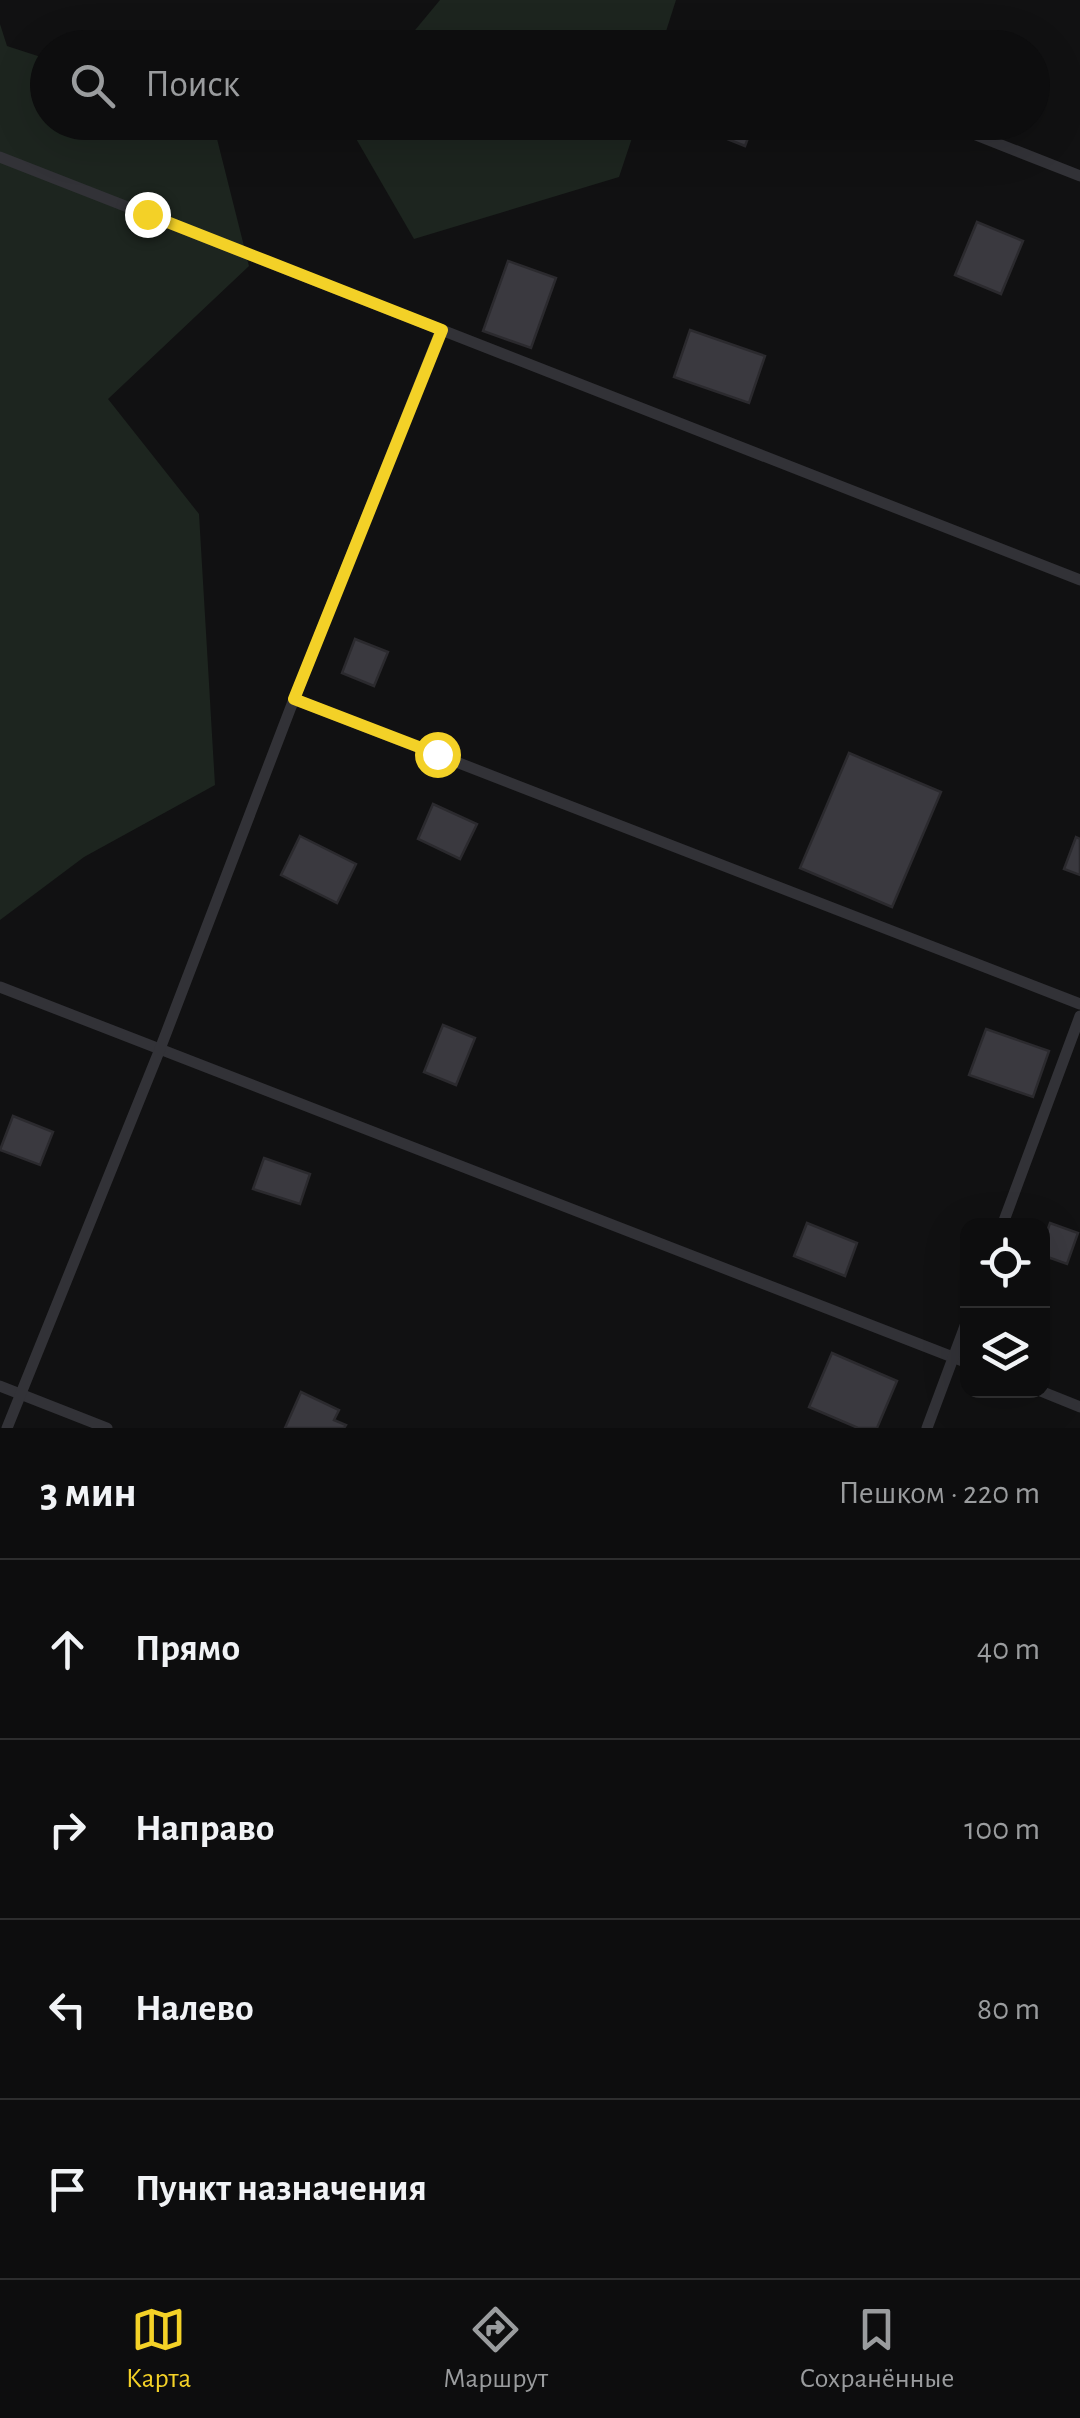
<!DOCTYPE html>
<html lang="ru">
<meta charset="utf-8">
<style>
body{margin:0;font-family:"Alegreya Sans",sans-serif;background:#161617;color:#f1f3f6}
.controls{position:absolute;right:30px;bottom:30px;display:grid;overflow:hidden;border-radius:20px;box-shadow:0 10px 40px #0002}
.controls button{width:90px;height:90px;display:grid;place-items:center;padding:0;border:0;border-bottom:2px solid #2d2d2e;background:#0d0d0e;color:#f1f3f6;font:50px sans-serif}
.stop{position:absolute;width:30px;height:30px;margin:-22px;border:8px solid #f3d127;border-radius:50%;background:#fff}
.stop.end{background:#f3d127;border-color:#fff;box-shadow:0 2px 10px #0008}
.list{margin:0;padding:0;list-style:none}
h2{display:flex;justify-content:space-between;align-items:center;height:130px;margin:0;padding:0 40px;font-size:42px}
h2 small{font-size:32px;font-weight:400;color:#9a9c9e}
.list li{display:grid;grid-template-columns:65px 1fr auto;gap:30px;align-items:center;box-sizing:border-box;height:180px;padding:0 40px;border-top:2px solid #2d2d2e}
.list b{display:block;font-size:38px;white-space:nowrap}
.list em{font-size:32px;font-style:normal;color:#9a9c9e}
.icon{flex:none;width:55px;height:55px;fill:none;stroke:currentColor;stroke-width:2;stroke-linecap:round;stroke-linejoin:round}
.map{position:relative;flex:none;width:1080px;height:1428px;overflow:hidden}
.search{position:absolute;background:#0d0d0e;box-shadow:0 10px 40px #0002;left:30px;right:30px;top:30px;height:110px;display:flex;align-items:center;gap:25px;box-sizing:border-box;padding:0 35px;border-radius:55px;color:#9a9c9e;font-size:38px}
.sheet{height:850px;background:#0d0d0e}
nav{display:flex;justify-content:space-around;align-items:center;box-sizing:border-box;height:140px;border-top:2px solid #2d2d2e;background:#0d0d0e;font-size:28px;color:#9a9c9e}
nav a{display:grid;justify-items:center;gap:5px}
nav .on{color:#f3d127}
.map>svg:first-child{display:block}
</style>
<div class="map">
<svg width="1080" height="1428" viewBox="0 0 1080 1428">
<rect width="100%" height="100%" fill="#111112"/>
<!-- green -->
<g fill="#1d251f">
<path d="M440,0h236l-15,47h-260z"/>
<path d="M0,24l7,22 40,13 1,63 165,1 36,143 -141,133 91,115 16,271 -131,72 -84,63z"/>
<path d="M347,123h290l-18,54 -205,62z"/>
</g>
<!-- building -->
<g fill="#3a393f" stroke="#2b2a2e" stroke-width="2.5">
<path d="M685,122h69l-9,24z"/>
<path d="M977,222l46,19 -22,53 -46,-19z"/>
<path d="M508,261l48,17 -25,70 -48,-17z"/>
<path d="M690,330l75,26 -16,47 -75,-26z"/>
<path d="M355,639l33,13 -14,34 -32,-13z"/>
<path d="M849,753l92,39 -49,115 -92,-39z"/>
<path d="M433,804l44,20 -17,35 -42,-20z"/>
<path d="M300,836l56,28 -19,39 -56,-28z"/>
<path d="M1076,837l4,2v36l-16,-6z"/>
<path d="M443,1025l32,13 -19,47 -32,-13z"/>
<path d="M986,1029l63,22 -16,46 -64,-22z"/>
<path d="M13,1116l40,16 -13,33 -40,-15z"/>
<path d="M264,1158l46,16 -10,30 -47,-15z"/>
<path d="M807,1223l50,20 -12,33 -51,-20z"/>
<path d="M1050,1223l28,10 -11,31 -25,-9v-9z"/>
<path d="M832,1353l65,28 -20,47h-19l-49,-21z"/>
<path d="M301,1392l38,18 -5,10 12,5 -2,3h-59z"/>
</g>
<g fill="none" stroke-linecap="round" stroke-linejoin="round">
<!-- lane -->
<g stroke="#323237" stroke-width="11">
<path d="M732,40l20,8"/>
<path d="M943,122l137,54"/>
<path d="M0,157l1080,423"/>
<path d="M294,699l786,305"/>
<path d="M0,987l968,376"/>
<path d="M1002,1226l78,-210"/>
<path d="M0,1386l107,42"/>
<path d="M1038,1390l42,17"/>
<path d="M7,1428l153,-379 134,-350 147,-369"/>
<path d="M927,1428l41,-110"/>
</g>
</g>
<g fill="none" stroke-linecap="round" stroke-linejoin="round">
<!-- route -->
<path stroke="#f3d127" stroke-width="12" d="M147,214l295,116 -148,369 143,55"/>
</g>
</svg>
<div class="controls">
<button><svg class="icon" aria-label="locate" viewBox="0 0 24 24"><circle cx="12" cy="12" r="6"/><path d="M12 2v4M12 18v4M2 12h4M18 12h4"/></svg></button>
<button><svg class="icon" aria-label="layers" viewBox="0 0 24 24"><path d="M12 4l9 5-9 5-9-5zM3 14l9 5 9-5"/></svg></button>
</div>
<div class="stop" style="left:437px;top:754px"></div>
<div class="stop end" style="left:147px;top:214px"></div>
<div class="search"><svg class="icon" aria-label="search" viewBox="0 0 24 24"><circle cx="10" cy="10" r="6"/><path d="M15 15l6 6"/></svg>Поиск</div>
</div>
<section class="sheet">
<h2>3 мин<small>Пешком · 220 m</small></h2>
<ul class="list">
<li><svg class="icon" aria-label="ahead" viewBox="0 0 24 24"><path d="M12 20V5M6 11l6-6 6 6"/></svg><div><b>Прямо</b></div><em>40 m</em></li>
<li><svg class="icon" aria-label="right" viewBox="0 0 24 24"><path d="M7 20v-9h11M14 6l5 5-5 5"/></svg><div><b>Направо</b></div><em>100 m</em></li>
<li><svg class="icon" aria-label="left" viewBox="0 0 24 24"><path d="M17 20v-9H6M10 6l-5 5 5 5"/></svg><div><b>Налево</b></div><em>80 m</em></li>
<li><svg class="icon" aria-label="arrive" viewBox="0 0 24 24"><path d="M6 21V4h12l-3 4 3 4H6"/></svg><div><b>Пункт назначения</b></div></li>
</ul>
</section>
<nav>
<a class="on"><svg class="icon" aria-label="map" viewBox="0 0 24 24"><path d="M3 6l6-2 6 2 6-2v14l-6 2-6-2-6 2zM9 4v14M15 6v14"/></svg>Карта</a>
<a><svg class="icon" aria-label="directions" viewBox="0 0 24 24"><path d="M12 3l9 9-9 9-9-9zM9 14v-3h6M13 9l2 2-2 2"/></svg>Маршрут</a>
<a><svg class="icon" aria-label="saved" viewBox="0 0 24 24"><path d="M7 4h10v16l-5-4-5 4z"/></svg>Сохранённые</a>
</nav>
